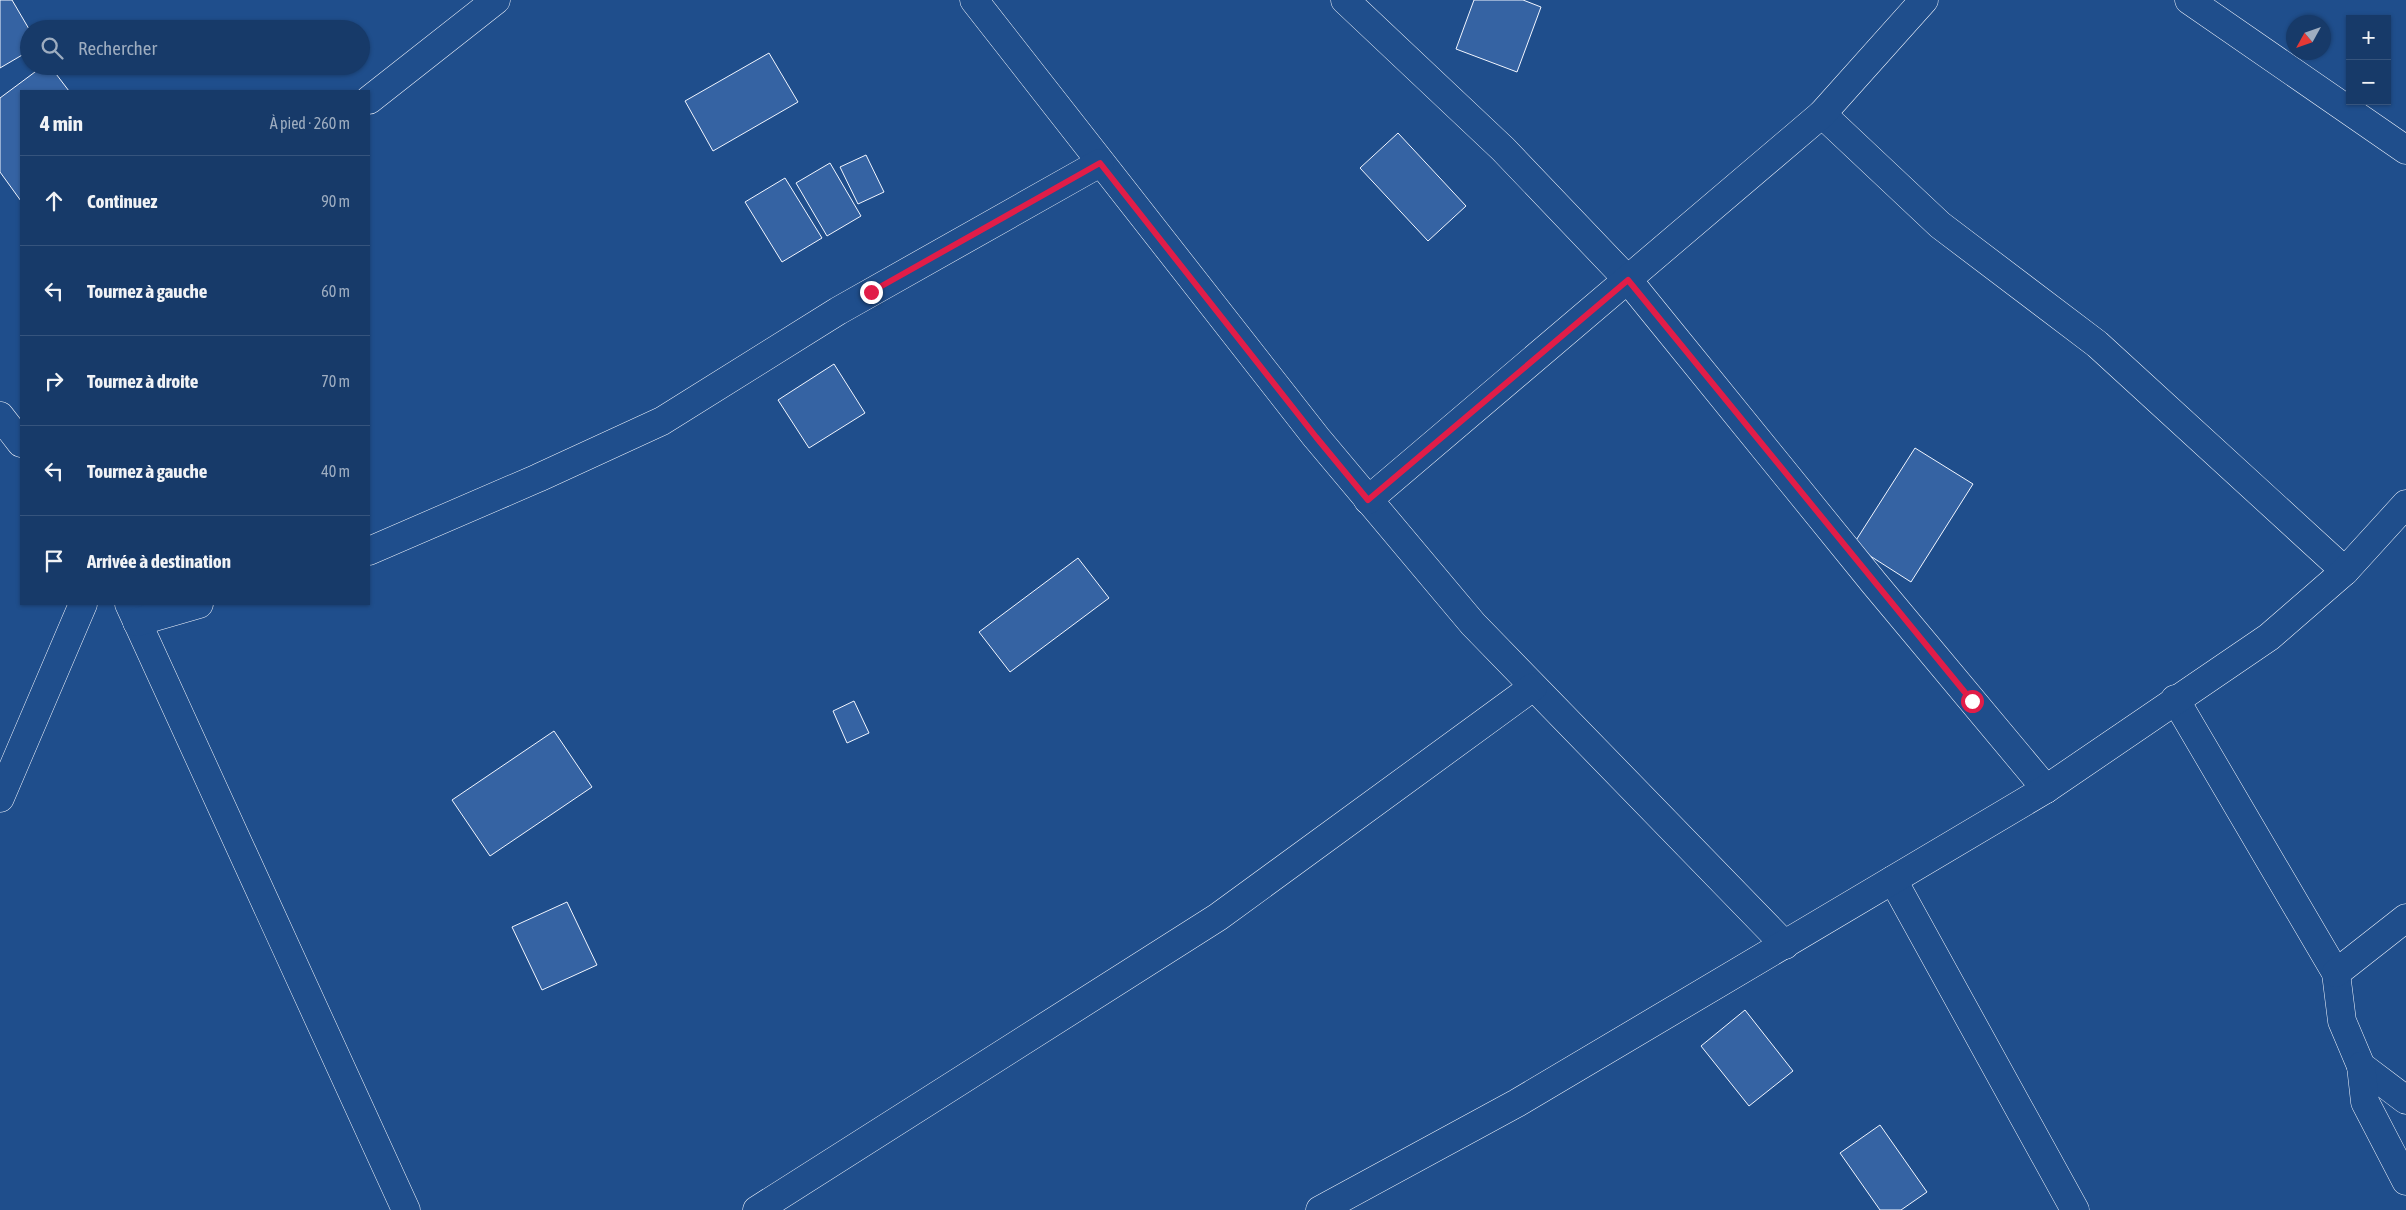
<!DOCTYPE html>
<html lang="fr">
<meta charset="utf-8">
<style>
body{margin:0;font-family:"Asap Condensed",sans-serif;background:#20416f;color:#f1f3f6}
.controls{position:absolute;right:15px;top:15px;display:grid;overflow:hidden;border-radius:0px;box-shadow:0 1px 4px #0004}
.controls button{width:45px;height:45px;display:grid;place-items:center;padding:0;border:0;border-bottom:1px solid #36547d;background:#173a69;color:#f1f3f6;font:25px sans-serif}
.compass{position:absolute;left:2286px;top:15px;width:45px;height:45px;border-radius:50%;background:#173a69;box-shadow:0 1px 4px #0004;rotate:230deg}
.stop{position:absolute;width:15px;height:15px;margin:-11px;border:4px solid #e11d48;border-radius:50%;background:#fff}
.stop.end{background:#e11d48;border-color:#fff;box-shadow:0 1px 5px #0008}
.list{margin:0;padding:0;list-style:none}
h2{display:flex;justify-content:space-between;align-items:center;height:65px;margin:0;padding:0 20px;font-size:21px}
h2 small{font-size:16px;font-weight:400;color:#9eadc0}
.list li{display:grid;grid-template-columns:32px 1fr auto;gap:15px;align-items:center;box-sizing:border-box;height:90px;padding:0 20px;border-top:1px solid #36547d}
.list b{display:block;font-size:19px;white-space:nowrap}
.list em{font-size:16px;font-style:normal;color:#9eadc0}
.icon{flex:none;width:28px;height:28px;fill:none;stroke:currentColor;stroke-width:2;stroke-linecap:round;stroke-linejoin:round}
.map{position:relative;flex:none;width:2406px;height:1210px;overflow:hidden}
.search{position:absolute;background:#173a69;box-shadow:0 1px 4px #0004;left:20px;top:20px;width:350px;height:55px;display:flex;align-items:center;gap:12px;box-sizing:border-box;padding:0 18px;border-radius:28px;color:#9eadc0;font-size:19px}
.panel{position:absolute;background:#173a69;box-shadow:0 1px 4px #0004;left:20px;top:90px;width:350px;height:515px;border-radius:0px}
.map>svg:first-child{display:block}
</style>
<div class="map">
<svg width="2406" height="1210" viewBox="0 0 2406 1210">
<rect width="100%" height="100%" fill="#1f4e8c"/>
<!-- building -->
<g fill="#3563a3" stroke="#f2f6ff">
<path d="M0,0h12l17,29v22l-29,17z"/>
<path d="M1474,0h49l18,7 -24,65 -61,-23z"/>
<path d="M769,53l29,49 -85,49 -28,-50z"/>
<path d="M43,66h7l19,25h-48v110l-21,-29v-74z"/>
<path d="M1398,133l68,73 -38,35 -68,-73z"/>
<path d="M866,155l18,37 -26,12 -18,-37z"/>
<path d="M830,163l31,53 -34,20 -31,-53z"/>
<path d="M785,178l37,60 -40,24 -37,-60z"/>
<path d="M834,364l31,49 -56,35 -31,-48z"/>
<path d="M1915,448l58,36 -62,98 -58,-37z"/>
<path d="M1078,558l31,40 -99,74 -31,-40z"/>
<path d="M854,701l15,32 -22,10 -14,-32z"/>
<path d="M554,731l38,56 -102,69 -38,-56z"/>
<path d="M567,902l30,63 -55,25 -30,-63z"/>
<path d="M1745,1010l48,61 -44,35 -48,-60z"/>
<path d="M1880,1125l47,67 -26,18h-21l-40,-57z"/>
</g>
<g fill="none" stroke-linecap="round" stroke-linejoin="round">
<defs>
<g id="street">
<path d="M974,0l342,437 157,187 312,321"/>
<path d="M1345,0l158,149 125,131 246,303 172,206"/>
<path d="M2189,0l217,150"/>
<path d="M369,100l127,-100"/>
<path d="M1822,114l118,111 157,119 248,227"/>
<path d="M0,416l21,27"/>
<path d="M1368,500l454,-386 102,-114"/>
<path d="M369,551l169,-73 124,-57 176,-110 262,-148"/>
<path d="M129,604l277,606"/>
<path d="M137,622l62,-18"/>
<path d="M2175,699l161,274 6,48 19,45 45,34"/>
<path d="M0,798l83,-194"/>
<path d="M1893,880l182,330"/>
<path d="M2336,973l70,-55"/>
<path d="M2361,1066l4,36 41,79"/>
<path d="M757,1210l461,-293 315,-230"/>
<path d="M1320,1210l197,-107 529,-314 223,-152 76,-66 61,-67"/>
</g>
</defs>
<!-- street casing -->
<use href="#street" stroke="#f2f6ff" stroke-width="29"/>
<!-- street -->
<use href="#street" stroke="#1f4e8c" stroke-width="28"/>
</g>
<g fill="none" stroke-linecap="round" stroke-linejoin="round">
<!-- route -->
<path stroke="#e11d48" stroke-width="6" d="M871,292l229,-129 216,274 52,63 260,-220 344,421"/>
</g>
</svg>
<div class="controls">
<button>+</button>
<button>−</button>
</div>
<svg class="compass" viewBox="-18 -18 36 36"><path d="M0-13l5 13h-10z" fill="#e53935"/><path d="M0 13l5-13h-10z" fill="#9eadc0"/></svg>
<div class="stop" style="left:1972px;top:701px"></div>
<div class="stop end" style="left:871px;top:292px"></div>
<div class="search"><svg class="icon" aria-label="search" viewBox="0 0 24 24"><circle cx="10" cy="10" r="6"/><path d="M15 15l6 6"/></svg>Rechercher</div>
<section class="panel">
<h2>4 min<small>À pied · 260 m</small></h2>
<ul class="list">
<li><svg class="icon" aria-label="ahead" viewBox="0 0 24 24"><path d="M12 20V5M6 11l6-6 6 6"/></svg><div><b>Continuez</b></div><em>90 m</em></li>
<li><svg class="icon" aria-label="left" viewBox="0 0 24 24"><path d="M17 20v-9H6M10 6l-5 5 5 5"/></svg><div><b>Tournez à gauche</b></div><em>60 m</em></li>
<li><svg class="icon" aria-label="right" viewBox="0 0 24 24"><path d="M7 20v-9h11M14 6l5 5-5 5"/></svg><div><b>Tournez à droite</b></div><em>70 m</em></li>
<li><svg class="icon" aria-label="left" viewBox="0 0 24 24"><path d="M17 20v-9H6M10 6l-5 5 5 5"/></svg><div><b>Tournez à gauche</b></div><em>40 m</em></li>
<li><svg class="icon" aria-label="arrive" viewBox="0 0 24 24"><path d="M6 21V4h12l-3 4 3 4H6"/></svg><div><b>Arrivée à destination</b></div></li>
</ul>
</section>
</div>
